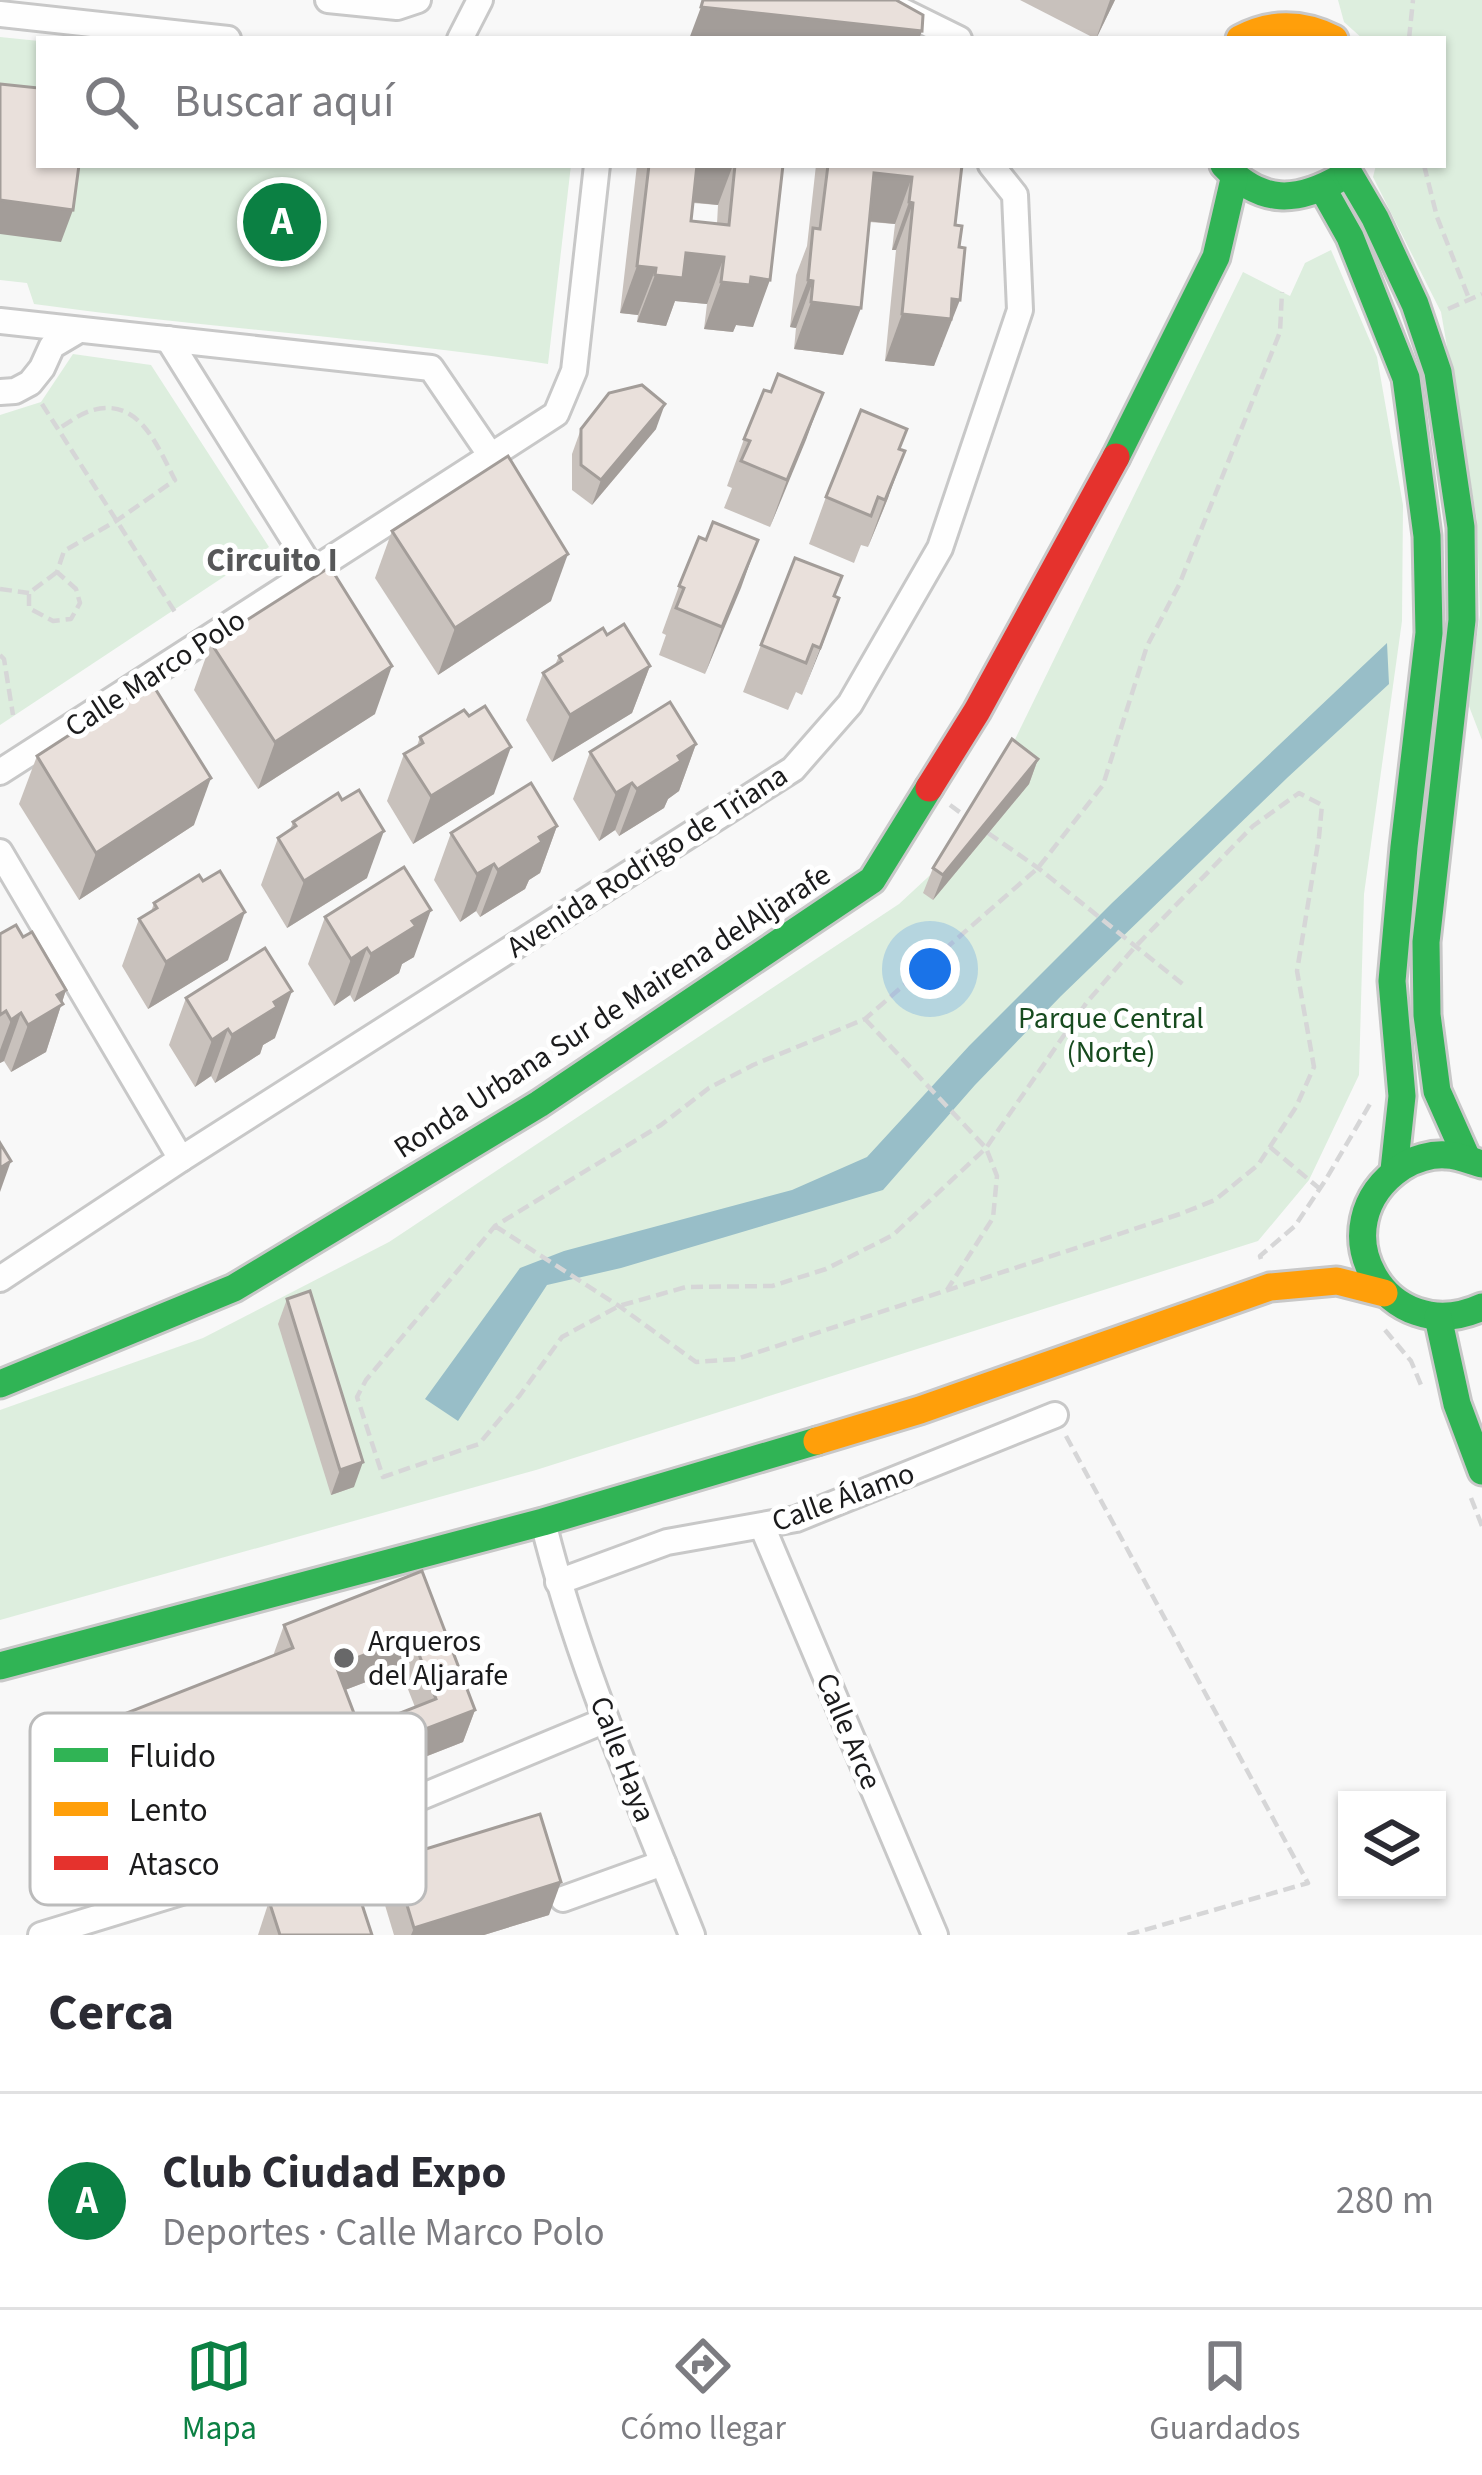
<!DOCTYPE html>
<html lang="es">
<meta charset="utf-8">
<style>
body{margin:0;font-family:"Source Sans 3",sans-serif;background:#f2f2f3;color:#2b2b33}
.controls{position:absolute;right:36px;bottom:36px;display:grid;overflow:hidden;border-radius:0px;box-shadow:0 3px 9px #0004}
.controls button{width:108px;height:108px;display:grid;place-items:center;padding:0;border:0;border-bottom:3px solid #e1e1e2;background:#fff;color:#2b2b33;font:60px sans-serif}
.you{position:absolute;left:930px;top:969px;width:42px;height:42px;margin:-30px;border:9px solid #fff;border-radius:50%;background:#1a73e8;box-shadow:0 0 0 18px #1a73e833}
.badge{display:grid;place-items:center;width:78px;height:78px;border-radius:50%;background:#0b8043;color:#fff;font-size:39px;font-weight:700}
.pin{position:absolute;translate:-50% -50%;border:6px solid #fff;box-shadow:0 3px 12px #0006}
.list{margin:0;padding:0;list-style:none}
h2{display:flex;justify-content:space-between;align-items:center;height:156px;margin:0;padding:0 48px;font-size:51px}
h2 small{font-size:39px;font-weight:400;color:#7c7c81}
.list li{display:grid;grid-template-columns:78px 1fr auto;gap:36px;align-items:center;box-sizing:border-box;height:216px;padding:0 48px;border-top:3px solid #e1e1e2}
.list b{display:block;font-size:45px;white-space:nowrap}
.list p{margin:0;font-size:39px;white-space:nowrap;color:#7c7c81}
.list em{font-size:39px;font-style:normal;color:#7c7c81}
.icon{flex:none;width:66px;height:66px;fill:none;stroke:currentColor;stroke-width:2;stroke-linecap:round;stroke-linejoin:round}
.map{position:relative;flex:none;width:1482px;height:1935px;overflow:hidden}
.search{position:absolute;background:#fff;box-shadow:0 3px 9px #0004;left:36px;right:36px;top:36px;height:132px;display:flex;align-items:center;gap:30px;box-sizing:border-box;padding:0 42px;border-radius:0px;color:#7c7c81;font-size:45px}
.sheet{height:372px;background:#fff}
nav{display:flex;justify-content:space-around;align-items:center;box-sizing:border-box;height:168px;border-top:3px solid #e1e1e2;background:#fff;font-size:33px;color:#7c7c81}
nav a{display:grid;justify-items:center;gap:6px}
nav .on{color:#0b8043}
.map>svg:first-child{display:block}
</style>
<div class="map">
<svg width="1482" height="1935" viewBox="0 0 1482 1935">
<rect width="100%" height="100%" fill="#f8f8f8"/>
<!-- green -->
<g fill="#ddeede">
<path d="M1338,0h144v740l-15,-39 13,-86 -3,-95 -36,-208 -68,-135 3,-12h67v-126h-80l-19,-17z"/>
<path d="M0,37l39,4v124h532l-23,199c-171,-26 -343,-36 -514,-60l-7,-21 -27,-3z"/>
<path d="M1331,250l46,107 26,148 -1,116 -38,273 -5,181 -50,105 -51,61 -722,229 -536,150v-210l203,-72 186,-96 510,-338 42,-39 62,-101 240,-492 47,24 15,-33z"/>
<path d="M73,354l78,11 118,182 -269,178v-310l41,-13z"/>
</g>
<!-- water -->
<path fill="#98bec8" d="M1387,643l2,41 -102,94 -226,218 -86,89 -92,105 -262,78 -74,17 -89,136 -33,-22 95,-131 44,-17 228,-61 75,-33 102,-111 143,-143z"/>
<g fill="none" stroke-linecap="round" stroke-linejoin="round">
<defs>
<g id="street">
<path d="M328,0l69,7 21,-7"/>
<path d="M880,0l79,39"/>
<path d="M0,14l228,25"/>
<path d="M460,39l20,-39"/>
<path d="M0,321l431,47 60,88"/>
<path d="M168,339l145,232"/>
<path d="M0,392l15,-1 15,-8 12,-15 10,-22 27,-16"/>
<path d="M0,772l556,-358 18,-43 23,-206"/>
<path d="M0,852l181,307"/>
<path d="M0,1279l181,-120 612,-390 57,-65 90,-156 80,-238 -5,-115 -24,-30"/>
<path d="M543,1522c35,142 95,277 149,413"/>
<path d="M762,1526l173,409"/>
<path d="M558,1582l109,-40 129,-23 259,-104"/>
<path d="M563,1899l100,-36"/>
<path d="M41,1935l183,-56 382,-159"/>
</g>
<g id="fast">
<path d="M1224,165c37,40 73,38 118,12"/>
<path d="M1348,172l27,46 40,86 23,68 23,155 1,93 -36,322 1,73 10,76 29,65"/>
<path d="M1323,189l27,48 56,141 21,158 2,97 -25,214 -12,134 10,115 -8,74"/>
<path d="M1116,457l100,-200 18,-78"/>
<path d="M1482,1164c-11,-3 -24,-9 -36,-9 -15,-1 -32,4 -44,12 -87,58 -16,184 80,140"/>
<path d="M1438,1317l19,87 25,67"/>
<path d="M0,1384l234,-96 305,-184 333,-224 57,-92"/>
<path d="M0,1666l543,-144 274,-81"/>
</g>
<g id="slow">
<path d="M1240,39c32,-17 62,-16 94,0"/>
<path d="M817,1441l103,-31 350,-123 67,-6 47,12"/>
</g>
<path id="jam" d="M929,788l48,-77 139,-254"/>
</defs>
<!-- street casing -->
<use href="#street" stroke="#c8c8c8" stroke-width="30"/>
<!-- fast casing -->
<use href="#fast" stroke="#c8c8c8" stroke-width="33"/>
<!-- slow casing -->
<use href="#slow" stroke="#c8c8c8" stroke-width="33"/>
<!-- jam casing -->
<use href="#jam" stroke="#c8c8c8" stroke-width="33"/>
<!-- path -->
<g stroke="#d6d6d7" stroke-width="4.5" stroke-dasharray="12 6" stroke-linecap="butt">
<path d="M1409,39l4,-39"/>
<path d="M1424,165l13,52 33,84"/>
<path d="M1448,309l34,-15"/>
<path d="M42,404l133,208"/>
<path d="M57,572l-28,21v15l24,13 18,-2 9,-16 -4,-14 -19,-17 7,-21 52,-30 59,-41c-17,-32 -35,-83 -82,-70 -12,3 -25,13 -35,19"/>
<path d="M0,589l29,4"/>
<path d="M0,655l4,4 9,56"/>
<path d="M950,805l19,14"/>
<path d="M988,833l50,35 146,117"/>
<path d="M865,1019l121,129 11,28 -4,42 -46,72"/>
<path d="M1270,1147l50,42"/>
<path d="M495,1226l124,80 77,56 41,-3 443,-145 35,-14 43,-35 38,-58 18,-40 -17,-96 22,-134 3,-32 -23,-12 -46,33 -119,122 -47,54 -101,146 -93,87 -67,34 -54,17 -86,1 -67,19 -57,31 -42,58 -41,49 -96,33 -26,-80 9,-17 129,-154 166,-101 48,-37 44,-23 112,-46 173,-151 65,-83 44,-139 32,-61 101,-253 2,-40"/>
<path d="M1261,1259l-1,-3 35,-30 30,-45 45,-77"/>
<path d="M1385,1330l26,31 10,24"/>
<path d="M1066,1436l242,447 -181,52"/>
<path d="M1471,1498l11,28"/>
</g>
<!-- street -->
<use href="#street" stroke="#fefefe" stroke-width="24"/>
<!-- fast -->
<use href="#fast" stroke="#30b455" stroke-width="27"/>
<!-- slow -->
<use href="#slow" stroke="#ff9f0a" stroke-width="27"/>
<!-- jam -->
<use href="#jam" stroke="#e5322d" stroke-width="27"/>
</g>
<!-- wall -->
<g fill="#c8c1bc" fill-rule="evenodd">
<path d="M1020,0h95l-19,39z"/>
<path d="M637,165h146l-30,162 -17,-2 -3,7 -29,-3 3,-25 -32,-3 -9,25 -29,-4 1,-7 -18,-2zM693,203l25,2 -1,19 -26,-3z"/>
<path d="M816,165h146l-20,182h-2l-6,19 -49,-5 11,-111h-4l3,-26 -26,-2 -26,133 -49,-6 2,-21 -6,-1 6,-52 11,-29z"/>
<path d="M771,392l52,1 -53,134 -46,-19 8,-20 -5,-2 17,-47z"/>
<path d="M581,429h75l-64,76 -20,-15v-36z"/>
<path d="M900,449l-12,49 -20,49 -7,-2 -7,18 -45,-19 17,-47z"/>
<path d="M392,531l159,70 -113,74 -63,-97z"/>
<path d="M706,540h52l-53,134 -46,-19 7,-20 -4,-2 17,-47z"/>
<path d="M835,596l4,2 -37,97 -6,-3 -8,18 -45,-18 18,-47z"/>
<path d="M607,635l43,31 -18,47 -80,49 -26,-42 17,-47 12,-8 4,-9z"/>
<path d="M211,643l164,71 -117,75 -64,-99z"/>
<path d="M420,737l74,57 -81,50 -26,-43 17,-47 13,-8z"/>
<path d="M696,744l-17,47 -11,8 -4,9 -45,28 -4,-6 -16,11 -26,-42 17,-47z"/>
<path d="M37,756l157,69 -115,75 -60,-96z"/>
<path d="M1038,759l-9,25 -96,116 -10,-7 10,-25z"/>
<path d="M342,800l25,78 -80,50 -26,-43 17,-47 12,-8 3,-8z"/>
<path d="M557,826l-17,47 -11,7 -4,9 -45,28 -4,-6 -16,11 -26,-42 17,-47z"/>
<path d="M203,881l25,79 -80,49 -26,-43 17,-47 12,-7 3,-9z"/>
<path d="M325,917l89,40 -12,7 -3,9 -45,29 -4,-7 -16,11 -26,-42z"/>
<path d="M0,934l23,3 43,53 -20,62 -35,20 -7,-11 -4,2z"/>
<path d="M186,998l89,40 -12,7 -3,9 -45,29 -4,-7 -16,11 -26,-42z"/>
<path d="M287,1299l67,188 -23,8 -53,-171z"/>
<path d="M422,1571l53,139 -12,32 -143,56 -4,-13 -210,81 -40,-102 12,-32 195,-76 11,-31zM400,1669l15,38 -55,22 -15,-39z"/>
<path d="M393,1859l156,56 -65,20h-90l-13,-43z"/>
<path d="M269,1901l103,34h-114z"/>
</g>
<!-- shaded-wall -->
<g fill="#a39d99">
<path d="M1110,0h5l-19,39z"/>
<path d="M701,7l221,24 -3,8h-230z"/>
<path d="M694,165h39l-15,40 -37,-4z"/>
<path d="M874,173l38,4 -17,47 -38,-4z"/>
<path d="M0,200l73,10 -12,32 -61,-8z"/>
<path d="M909,202l4,1 -17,47h-4z"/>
<path d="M686,253l38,4 -17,47 -32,-3 -9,25 -29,-4 18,-47z"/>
<path d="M637,266l19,2 -18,47 -18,-2z"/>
<path d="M751,277l19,3 -17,47 -17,-2 -3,7 -29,-3 17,-47z"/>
<path d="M808,280l5,1 -17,47 -6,-1z"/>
<path d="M952,299l8,1 -26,66 -49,-5 17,-47z"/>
<path d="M811,302l50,6 -18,47 -49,-6z"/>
<path d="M823,393l-17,47 -36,87 17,-47z"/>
<path d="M665,404l-9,25 -64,76 9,-25z"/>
<path d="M905,451l-17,47 -20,49 17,-47z"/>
<path d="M758,540l-17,48 -36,86 17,-47z"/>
<path d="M568,554l-17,47 -113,74 17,-47z"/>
<path d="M839,598l-17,48 -20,49 18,-47z"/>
<path d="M392,666l-17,48 -117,75 17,-47z"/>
<path d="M650,666l-18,47 -80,49 18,-47z"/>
<path d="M696,744l-17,47 -11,8 -4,9 -45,28 18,-47 41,-33z"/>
<path d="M511,747l-17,47 -81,50 18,-48z"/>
<path d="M1038,759l-9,25 -96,116 10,-25z"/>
<path d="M211,778l-17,47 -115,75 17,-47z"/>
<path d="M632,783l-17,47 -16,11 17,-48z"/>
<path d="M557,826l-17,47 -11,7 -4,9 -45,28 18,-47 41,-33z"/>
<path d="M384,831l-17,47 -80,50 17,-47z"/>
<path d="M494,864l-18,47 -16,11 17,-48z"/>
<path d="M431,910l-17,47 -12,7 -3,9 -45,29 17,-48 41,-33z"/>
<path d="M245,912l-17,48 -80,49 18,-47z"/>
<path d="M367,948l-17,47 -16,11 17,-47z"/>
<path d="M66,990l-20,62 -35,20 17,-47 29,-30z"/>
<path d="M292,991l-17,47 -12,7 -3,9 -45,29 17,-48 42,-33z"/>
<path d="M21,1013l-17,48 -4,2v-13l11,-30z"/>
<path d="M228,1029l-17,47 -16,11 17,-47z"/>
<path d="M11,1161l-11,31v-24z"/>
<path d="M363,1462l-9,25 -23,8 9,-25z"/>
<path d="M412,1636l-12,33 -76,29 12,-32z"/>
<path d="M475,1710l-12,32 -143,56 12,-33z"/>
<path d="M327,1752l-11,33 -210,81 12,-32z"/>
<path d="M561,1882l-12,33 -65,20h-73l3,-7z"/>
</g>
<!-- building -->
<g fill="#e9e0db" stroke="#a39d99" stroke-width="3" fill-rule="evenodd">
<path d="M703,0h193l27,15 -1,16 -221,-24z"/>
<path d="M0,84l39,4v77h40l-6,45 -73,-10z"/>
<path d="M649,165h48l-6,56 38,4 6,-60h48l-13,115 -19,-3 -1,8 -29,-3 3,-25 -38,-4 -3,25 -28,-3 1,-7 -19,-2z"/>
<path d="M828,165h134l-7,60 7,1 -3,21 6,1 -5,52 -8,-1 -1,20 -49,-5 11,-111 -4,-1 3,-25 -38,-4 -13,135 -50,-6 2,-21 -5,-1 5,-52 7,1z"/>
<path d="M778,374l45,19 -36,87 -46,-19 9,-20 -6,-2 20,-49 7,2z"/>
<path d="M642,385l23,19 -64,76 -20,-15v-36l28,-36z"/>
<path d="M861,410l46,19 -8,20 6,2 -20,49 -7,-3 -7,19 -45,-19z"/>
<path d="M508,456l60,98 -113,74 -63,-97z"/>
<path d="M713,522l45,18 -36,87 -46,-19 8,-20 -5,-2 20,-49 7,3z"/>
<path d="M795,558l47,18 -8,20 5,2 -19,50 -7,-3 -7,18 -45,-18z"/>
<path d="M330,567l62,99 -117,76 -64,-99z"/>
<path d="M624,624l26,42 -80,49 -27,-42 19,-12 -3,-5 44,-28 4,7z"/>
<path d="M151,682l60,96 -115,75 -59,-97z"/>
<path d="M670,702l26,42 -18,12 3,5 -44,28 -5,-6 -16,10 -26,-41z"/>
<path d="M485,706l26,41 -80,49 -27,-42 19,-11 -3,-6 44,-27 5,6z"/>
<path d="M1012,739l26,20 -95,116 -10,-7z"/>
<path d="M531,783l26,43 -18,11 3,5 -44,28 -4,-6 -17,10 -26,-41z"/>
<path d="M359,790l25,41 -80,50 -26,-43 18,-12 -3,-4 45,-29 4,7z"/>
<path d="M404,867l27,43 -19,11 4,5 -45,28 -4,-6 -16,11 -26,-42z"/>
<path d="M220,871l25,41 -79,50 -27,-43 18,-11 -3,-5 45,-28 4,6z"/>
<path d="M16,925l7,12 9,-5 34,58 -9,5 6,9 -35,21 -7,-12 -10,7 -5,-9 -6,4v-81z"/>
<path d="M265,948l27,43 -18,11 3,5 -45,28 -4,-6 -16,11 -26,-42z"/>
<path d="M0,1143l11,18 -11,7z"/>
<path d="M310,1291l53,171 -23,8 -53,-171z"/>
<path d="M422,1571l53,139 -143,55 -5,-13 -209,82 -40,-102 215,-84 -9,-23zM412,1636l24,63 -76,30 -24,-63z"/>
<path d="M540,1814l21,68 -147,46 -21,-69z"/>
<path d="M352,1874l20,61h-92l-11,-34z"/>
</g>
<!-- markers -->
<circle fill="#686869" stroke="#fff" stroke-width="4.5" cx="344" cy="1658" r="12"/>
<g text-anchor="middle" stroke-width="10" stroke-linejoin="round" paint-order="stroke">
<!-- street labels -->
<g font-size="30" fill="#1b1b1c" stroke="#fff">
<text transform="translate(155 673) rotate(-33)" y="10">Calle Marco Polo</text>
<text transform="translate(647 861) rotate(-33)" y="10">Avenida Rodrigo de Triana</text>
<text transform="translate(612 1011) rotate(-33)" y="10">Ronda Urbana Sur de Mairena delAljarafe</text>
<text transform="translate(843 1497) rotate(-20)" y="10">Calle Álamo</text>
<text transform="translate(849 1731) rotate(67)" y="10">Calle Arce</text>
<text transform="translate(623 1759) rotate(69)" y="10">Calle Haya</text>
</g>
<!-- park labels -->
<g font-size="30" fill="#174b1f" stroke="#fff">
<text x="1111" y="1028">Parque Central<tspan x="1111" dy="34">(Norte)</tspan></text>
</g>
<!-- poi labels -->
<g font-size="30" fill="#1b1b1c" stroke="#fff" text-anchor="start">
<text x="368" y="1651">Arqueros<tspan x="368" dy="34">del Aljarafe</tspan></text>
</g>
<!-- neighbourhood labels -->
<g font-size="33" font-weight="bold" fill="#575859" stroke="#fff">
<text x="272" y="571">Circuito I</text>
</g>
</g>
<!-- legend -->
<rect x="30" y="1713" width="396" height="192" rx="18" fill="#fff" stroke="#bbb" stroke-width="3"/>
<rect x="54" y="1748" width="54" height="14" fill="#30b455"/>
<rect x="54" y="1802" width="54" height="14" fill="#ff9f0a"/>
<rect x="54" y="1856" width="54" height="14" fill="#e5322d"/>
<g font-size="33" fill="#1b1b1c">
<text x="129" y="1767">Fluido</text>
<text x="129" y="1821">Lento</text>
<text x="129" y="1875">Atasco</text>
</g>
</svg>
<div class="controls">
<button><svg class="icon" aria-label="layers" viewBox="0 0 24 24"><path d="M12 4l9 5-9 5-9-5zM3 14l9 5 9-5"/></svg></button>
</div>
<div class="you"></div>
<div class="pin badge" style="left:282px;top:222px">A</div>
<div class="search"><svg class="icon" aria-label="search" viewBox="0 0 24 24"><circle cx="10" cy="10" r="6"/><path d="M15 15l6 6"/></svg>Buscar aquí</div>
</div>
<section class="sheet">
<h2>Cerca<small></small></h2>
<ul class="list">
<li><span class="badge">A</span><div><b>Club Ciudad Expo</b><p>Deportes · Calle Marco Polo</p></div><em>280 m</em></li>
</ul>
</section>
<nav>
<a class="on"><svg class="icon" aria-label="map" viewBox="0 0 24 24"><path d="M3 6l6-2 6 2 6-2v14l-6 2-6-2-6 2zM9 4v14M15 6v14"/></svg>Mapa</a>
<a><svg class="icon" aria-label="directions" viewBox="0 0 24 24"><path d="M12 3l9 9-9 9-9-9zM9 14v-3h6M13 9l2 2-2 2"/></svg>Cómo llegar</a>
<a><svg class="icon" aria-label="saved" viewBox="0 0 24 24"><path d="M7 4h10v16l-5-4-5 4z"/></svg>Guardados</a>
</nav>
